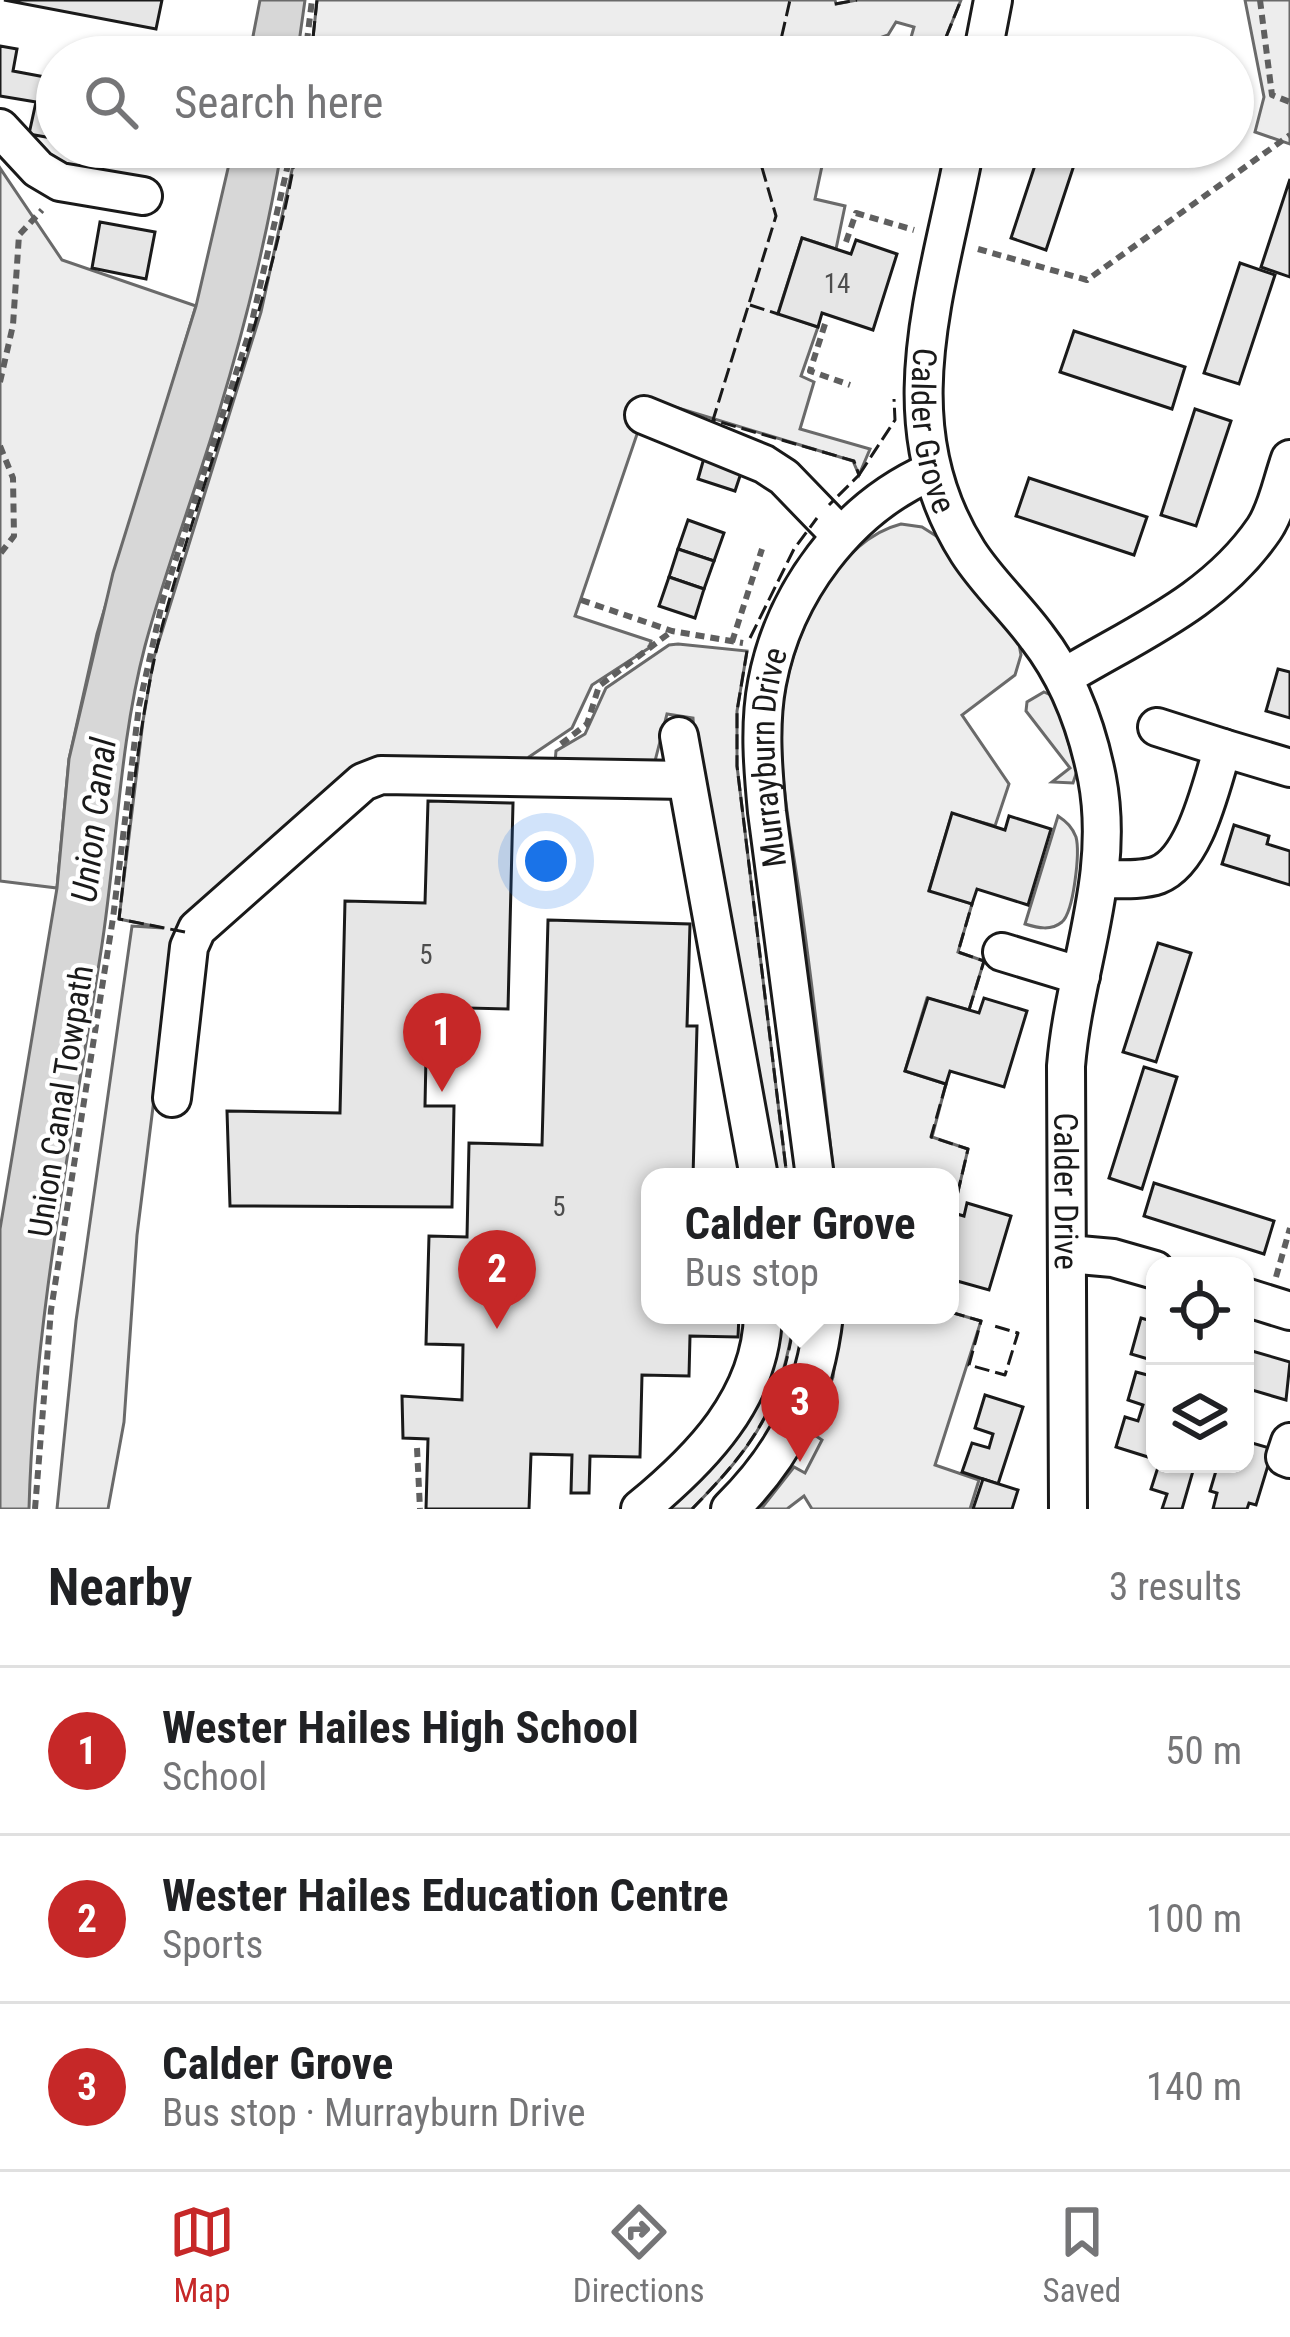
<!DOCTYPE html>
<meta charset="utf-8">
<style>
body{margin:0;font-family:"Roboto Condensed",sans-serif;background:#f6f6f6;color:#202124}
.controls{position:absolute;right:36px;bottom:36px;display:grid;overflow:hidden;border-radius:24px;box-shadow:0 3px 9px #0004}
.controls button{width:108px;height:108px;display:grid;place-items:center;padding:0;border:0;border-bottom:3px solid #e0e0e0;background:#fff;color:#202124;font:60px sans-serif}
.you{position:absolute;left:546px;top:861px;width:42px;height:42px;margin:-30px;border:9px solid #fff;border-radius:50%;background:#1a73e8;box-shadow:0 0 0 18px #1a73e833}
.badge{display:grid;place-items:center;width:78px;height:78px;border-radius:50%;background:#c62828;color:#fff;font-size:39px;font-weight:700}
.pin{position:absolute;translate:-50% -99px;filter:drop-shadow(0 3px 6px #0008)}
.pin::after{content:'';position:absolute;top:63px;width:42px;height:36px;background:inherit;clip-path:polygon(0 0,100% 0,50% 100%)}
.popup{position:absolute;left:641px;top:1168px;width:318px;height:156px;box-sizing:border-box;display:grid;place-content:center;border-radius:24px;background:#fff;filter:drop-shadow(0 3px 9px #0005);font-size:39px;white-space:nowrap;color:#757577}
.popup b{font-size:45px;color:#202124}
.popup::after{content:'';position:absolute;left:50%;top:100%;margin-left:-24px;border:24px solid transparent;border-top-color:#fff}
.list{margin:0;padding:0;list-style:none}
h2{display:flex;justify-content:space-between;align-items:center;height:156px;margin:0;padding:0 48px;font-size:51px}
h2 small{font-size:39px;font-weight:400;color:#757577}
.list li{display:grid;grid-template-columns:78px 1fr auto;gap:36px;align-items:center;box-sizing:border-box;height:168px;padding:0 48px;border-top:3px solid #e0e0e0}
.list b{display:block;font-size:45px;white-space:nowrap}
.list p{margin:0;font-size:39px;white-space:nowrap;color:#757577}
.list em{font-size:39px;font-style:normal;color:#757577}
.icon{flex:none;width:66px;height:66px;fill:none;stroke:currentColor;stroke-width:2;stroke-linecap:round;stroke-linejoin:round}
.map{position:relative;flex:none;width:1290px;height:1509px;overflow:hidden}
.search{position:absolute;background:#fff;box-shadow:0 3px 9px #0004;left:36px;right:36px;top:36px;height:132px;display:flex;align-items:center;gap:30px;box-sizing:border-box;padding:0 42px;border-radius:66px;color:#757577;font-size:45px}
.sheet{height:660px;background:#fff}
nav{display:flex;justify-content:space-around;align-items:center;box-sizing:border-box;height:168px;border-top:3px solid #e0e0e0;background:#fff;font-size:33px;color:#757577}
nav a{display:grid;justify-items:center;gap:6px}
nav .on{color:#c62828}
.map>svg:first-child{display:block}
</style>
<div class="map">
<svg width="1290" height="1509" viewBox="0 0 1290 1509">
<rect width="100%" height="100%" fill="#fff"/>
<!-- green -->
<g fill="#ededed" stroke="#6a6a6a" stroke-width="3">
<path d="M317,0h518l1,4 21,-4h104l-23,57 -23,-2 -7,-7 6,-21 -18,-5 -8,13 -25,9 -3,13h-549z"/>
<path d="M1245,0h45v144l-35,-12 9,-35z"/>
<path d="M297,147h529l-11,52 30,7 -9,43 -34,-11 -24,75 40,14 -17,49 13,6 -14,47 70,20 -11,26 -6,-14 -204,-62 -74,217 76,25 -2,7 -57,37 -20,43 -43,29 -2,8 -146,-1 -196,168 -29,151 -19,152 -13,187 -16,87h-51l19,-188 56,-395 31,2 -44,-9 24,-198 11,-64 107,-345z"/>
<path d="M0,168l62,92 134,46 -99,328 -28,125 -12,129 -57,-7z"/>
<path d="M901,524l21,3 19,12 38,56 38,38 4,22 -6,20 -53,40 47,69 -14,42 -43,-12 -23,76 43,14 -14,48 26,9 -15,49 -42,-12 -22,73 41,13 -14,53 36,12 -15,64 -3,-36h-116c-10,-91 -20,-181 -33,-272 -9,-67 -26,-140 -17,-208 9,-63 51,-156 117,-173z"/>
<path d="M678,644l69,7 -10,60v55l50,411h-17l-75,-428 -2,-31 -26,-4 -12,47 -14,7 -86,-5 1,-12 29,-17 21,-46 63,-43z"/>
<path d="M1044,692l11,5 22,74 -4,12 -21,-1 18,-14 -44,-57 1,-9z"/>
<path d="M1058,816c9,6 14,11 18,21 4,15 -2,74 -14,85 -11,9 -24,6 -37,2z"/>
<path d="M950,1312l31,9 -46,144 44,15 -9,29h-158l-8,-13 -17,13h-26l33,-42 11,6 17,-33 -9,-6 20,-57 8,-62h109z"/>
<path d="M780,1315h15c-15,93 -38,128 -103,194h-30c44,-53 122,-120 118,-194z"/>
</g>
<!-- water -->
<g fill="#d7d7d7" stroke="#6a6a6a" stroke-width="3">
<path d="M260,0h45l-8,57h-48z"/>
<path d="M233,147h49c-15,89 -37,179 -63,265 -23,78 -53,155 -74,234 -26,99 -28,204 -44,305 -29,185 -67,370 -72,558h-29v-280l57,-341 12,-129 44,-186 83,-267z"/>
</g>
<!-- building -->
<g fill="#e6e6e6" stroke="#1a1a1a" stroke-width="3">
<path d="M4,0h158l-6,29z"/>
<path d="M0,46l17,3 -4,22 32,6 -2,14 14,3v45l-28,-5 7,-32 -36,-6z"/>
<path d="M1041,147h39l-34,103 -35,-12z"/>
<path d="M1290,179v98l-29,-10z"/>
<path d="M100,222l55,10 -9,47 -54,-11z"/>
<path d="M802,238l49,16 5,-14 41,14 -24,76 -51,-17 -4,14 -40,-13z"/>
<path d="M1240,263l35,12 -36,109 -35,-11z"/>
<path d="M1074,331l111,36 -13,42 -112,-37z"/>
<path d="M1195,409l36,12 -35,105 -35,-11z"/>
<path d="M704,458l38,12 -7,21 -37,-12z"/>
<path d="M1029,478l118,39 -13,38 -118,-39z"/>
<path d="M688,520l36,13 -10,28 -36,-12z"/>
<path d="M678,549l36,12 -10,28 -35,-12z"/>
<path d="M669,577l35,12 -9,29 -36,-12z"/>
<path d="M1278,669l12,3v46l-24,-7z"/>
<path d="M428,801l85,2 -5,206 -81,-2 -2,99h29l-2,101 -222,-1 -3,-95 113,2 5,-212 80,2z"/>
<path d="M952,813l53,17 4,-14 42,13 -23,76 -51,-16 -5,15 -43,-13z"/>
<path d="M1234,825l35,11 -2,8 23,7v34l-68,-21z"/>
<path d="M548,920l142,4 -3,102h10l-4,151h-43v138h89l-1,22 -48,-1 -1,40 -47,-1 -2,82 -50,-1 -1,37h-18l1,-38 -41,-1 -2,55h-103l2,-70 -25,-1 -1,-42 60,4 1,-55 -37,-1 3,-108 38,1 2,-94 73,2z"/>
<path d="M1158,943l33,10 -35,109 -33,-10z"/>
<path d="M928,998l51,15 5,-15 43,13 -23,76 -54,-16 -4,13 -41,-13z"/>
<path d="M1144,1067l33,10 -35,112 -33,-11z"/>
<path d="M1154,1183l120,38 -10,33 -120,-38z"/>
<path d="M967,1203l44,13 -22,74 -39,-11v-67l14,4z"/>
<path d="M1141,1318l14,4v39l-24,-7z"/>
<path d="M1245,1349l45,13 -4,38 -41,-12z"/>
<path d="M1136,1372l19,5v55l-7,25 -32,-10 9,-30 13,4 5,-16 -15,-5z"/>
<path d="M985,1395l38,12 -25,77 -36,-12 10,-29 17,5 4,-14 -18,-6z"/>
<path d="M1245,1441l28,8 -17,56 -7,-2 -2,6h-34l4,-16 -7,-2 8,-27h27z"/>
<path d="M1159,1464l34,7 -11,38h-20l5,-15 -16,-5z"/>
<path d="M983,1479l35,11 -6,19h-39z"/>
</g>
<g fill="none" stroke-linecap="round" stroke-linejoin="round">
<defs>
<g id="minor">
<path d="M982,57l11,-57"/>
<path d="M0,128l38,41 22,13 83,14"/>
<path id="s1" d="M965,147c-26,140 -80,275 3,405 20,31 47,55 69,85 32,41 50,90 60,141 19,99 -23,191 -31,288l2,443"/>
<path d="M644,415l120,49 20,13 57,59"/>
<path d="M1064,677c73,-44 150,-75 200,-148 13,-19 18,-48 26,-70"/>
<path d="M1157,727l66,21"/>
<path d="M679,736l80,441"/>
<path d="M1100,879c18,0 42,2 58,-4 38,-15 53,-91 65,-127l67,20"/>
<path d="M1002,952l79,24"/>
<path d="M172,1098l17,-151 8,-18 166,-147 18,-7 305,5"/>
<path id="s2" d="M815,1177l-48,-365c-4,-42 -8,-87 0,-129 17,-90 79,-174 163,-211"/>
<path d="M1068,1254l45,4 42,12"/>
<path d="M1245,1297l45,14"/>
<path d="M1290,1442l-5,15 5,2"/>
<path d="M640,1509c61,-50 121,-111 123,-194"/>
<path d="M730,1509c57,-56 85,-115 94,-194"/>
</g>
</defs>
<!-- minor casing -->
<use href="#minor" stroke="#1a1a1a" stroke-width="42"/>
<!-- path -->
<g stroke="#5f5f5f" stroke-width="6" stroke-dasharray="9 6" stroke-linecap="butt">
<path d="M1260,0l12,95 18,7"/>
<path d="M305,57l7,-57"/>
<path d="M846,242l10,-29 58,17"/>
<path d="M978,249l109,31 203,-145"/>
<path d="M825,324l-15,47 40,14"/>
<path d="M0,382l13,-57 6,-90 23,-25"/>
<path d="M0,446l13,32 1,58 -14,18"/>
<path d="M581,600l91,31 71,12"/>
<path d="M732,642l30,-93"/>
<path d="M561,744l26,-20 12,-38 73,-55"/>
<path d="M1276,1277l14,-49"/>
<path d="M417,1448l3,61"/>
<path d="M35,1509l16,-199 62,-392 26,-212 24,-107 87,-269 42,-183"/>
</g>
<!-- minor -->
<use href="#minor" stroke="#fff" stroke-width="36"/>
<!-- fence -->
<g stroke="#1a1a1a" stroke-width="3" stroke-dasharray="15 6" stroke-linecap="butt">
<path d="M835,4l22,-4"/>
<path d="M311,57l6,-57"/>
<path d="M777,57l13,-57"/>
<path d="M938,57l23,-57"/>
<path d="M756,147l20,69 -63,204 141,41 5,14 -30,30"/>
<path d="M750,305l28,9"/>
<path d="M859,475l36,-55 -1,-21"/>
<path d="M750,638l44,-89 23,-31"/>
<path d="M747,651l-10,60v55l50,411"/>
<path d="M185,932l-66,-13c12,-102 19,-207 47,-307 43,-156 104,-304 131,-465"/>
<path d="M969,1010l15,-49 -26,-9 14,-48"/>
<path d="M946,1084l-15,53 37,12 -15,64"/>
<path d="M950,1312l31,9 -12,44 36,10 13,-42 -27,-8"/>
<path d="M692,1509c62,-63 91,-105 103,-194"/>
</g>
</g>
<g text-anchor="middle" stroke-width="9" stroke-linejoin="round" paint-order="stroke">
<!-- number labels -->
<g font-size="27" fill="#4d4d4d">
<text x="837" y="293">14</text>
<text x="426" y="964">5</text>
<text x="559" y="1216">5</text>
</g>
<!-- street labels -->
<g font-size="33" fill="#1a1a1a" stroke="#fff">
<text dy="12" stroke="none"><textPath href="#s1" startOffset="288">Calder Grove</textPath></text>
<text dy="12" stroke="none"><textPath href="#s2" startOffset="423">Murrayburn Drive</textPath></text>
<text transform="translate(60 1101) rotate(-81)" y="12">Union Canal Towpath</text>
<text dy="12" stroke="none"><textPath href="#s1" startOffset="1098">Calder Drive</textPath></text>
</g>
<!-- water labels -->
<g font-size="36" font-style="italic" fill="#1a1a1a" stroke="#fff">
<text transform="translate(93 820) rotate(-83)" y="13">Union Canal</text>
</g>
</g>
</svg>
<div class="controls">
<button><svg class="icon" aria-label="locate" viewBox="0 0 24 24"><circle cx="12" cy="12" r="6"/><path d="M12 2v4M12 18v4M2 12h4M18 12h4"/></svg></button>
<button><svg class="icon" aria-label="layers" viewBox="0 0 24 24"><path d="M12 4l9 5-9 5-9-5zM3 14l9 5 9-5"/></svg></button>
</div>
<div class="you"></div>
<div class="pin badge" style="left:442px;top:1092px">1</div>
<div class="pin badge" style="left:497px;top:1329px">2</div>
<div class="pin badge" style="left:800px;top:1462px">3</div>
<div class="popup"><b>Calder Grove</b>Bus stop</div>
<div class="search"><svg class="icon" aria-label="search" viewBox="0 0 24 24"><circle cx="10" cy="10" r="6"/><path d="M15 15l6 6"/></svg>Search here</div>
</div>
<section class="sheet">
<h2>Nearby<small>3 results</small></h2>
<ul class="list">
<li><span class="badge">1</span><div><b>Wester Hailes High School</b><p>School</p></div><em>50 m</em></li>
<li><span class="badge">2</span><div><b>Wester Hailes Education Centre</b><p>Sports</p></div><em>100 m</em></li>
<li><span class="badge">3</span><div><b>Calder Grove</b><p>Bus stop · Murrayburn Drive</p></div><em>140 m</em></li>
</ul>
</section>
<nav>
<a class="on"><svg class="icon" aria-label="map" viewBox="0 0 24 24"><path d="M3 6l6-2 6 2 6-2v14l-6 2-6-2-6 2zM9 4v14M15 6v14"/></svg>Map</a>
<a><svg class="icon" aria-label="directions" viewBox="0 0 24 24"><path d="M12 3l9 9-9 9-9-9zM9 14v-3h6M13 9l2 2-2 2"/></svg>Directions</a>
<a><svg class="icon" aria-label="saved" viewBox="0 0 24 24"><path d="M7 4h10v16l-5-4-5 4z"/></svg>Saved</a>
</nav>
